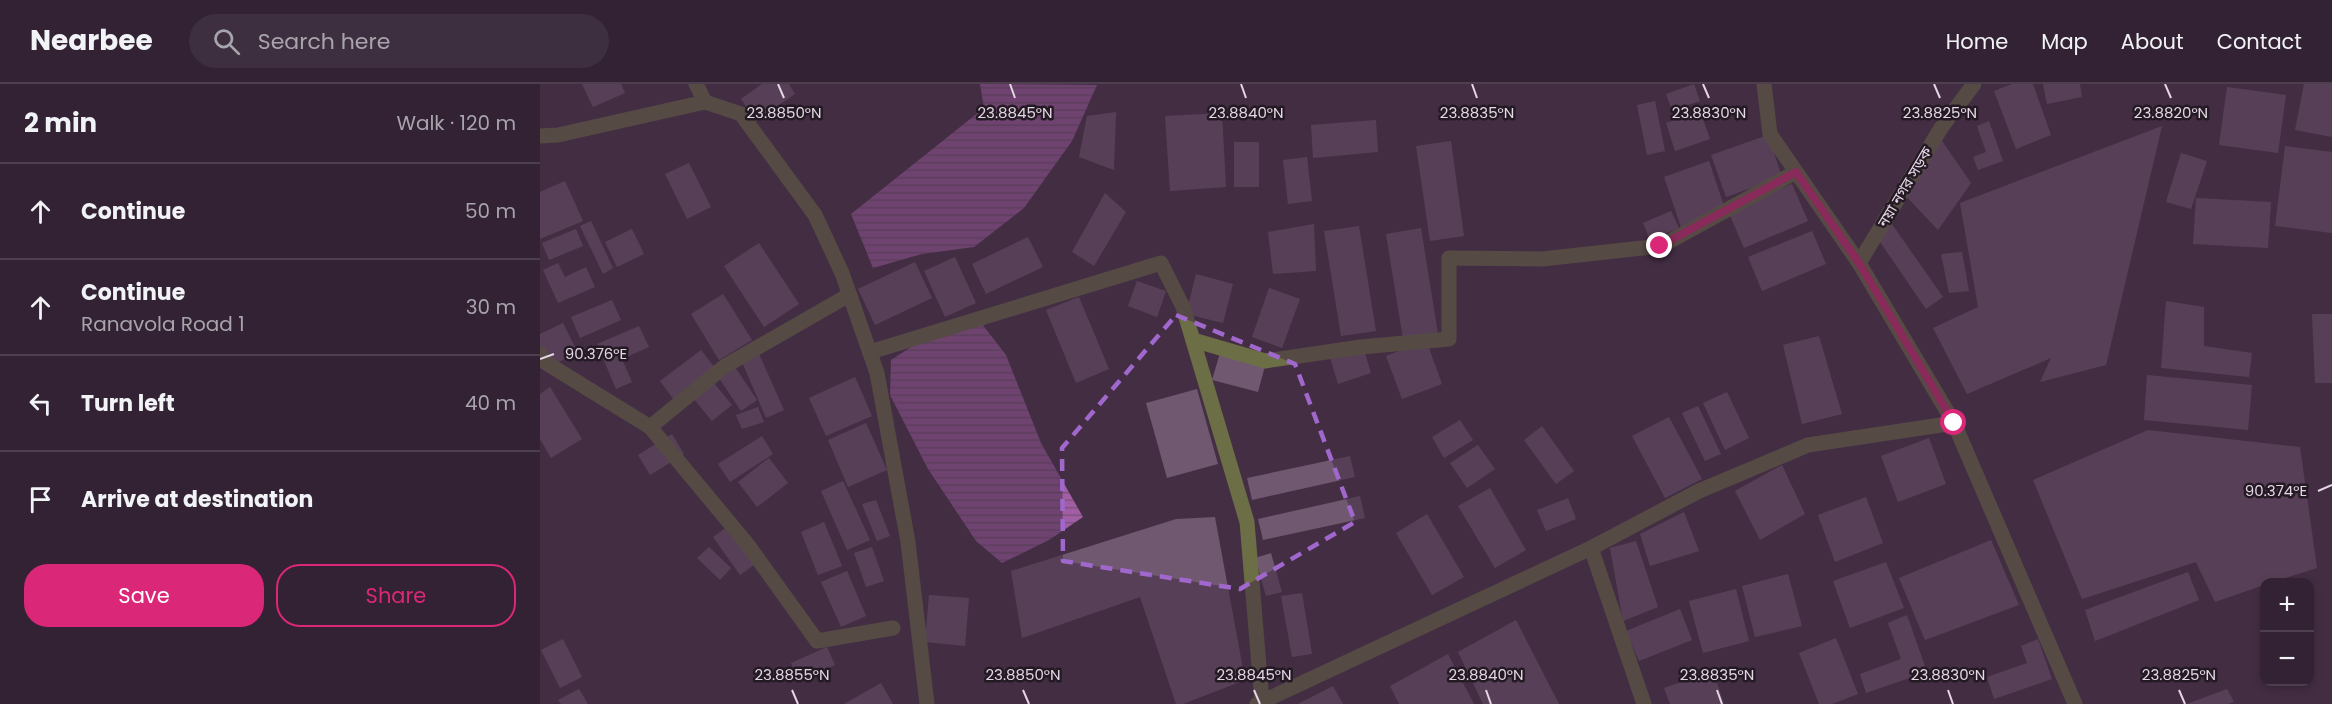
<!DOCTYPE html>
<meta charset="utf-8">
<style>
body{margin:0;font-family:Poppins,"Noto Sans Bengali",sans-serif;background:#3d2f3f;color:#f1f3f6}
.controls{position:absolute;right:18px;bottom:18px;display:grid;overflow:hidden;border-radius:12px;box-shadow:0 3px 9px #0003}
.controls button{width:54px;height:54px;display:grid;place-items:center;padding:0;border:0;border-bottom:2px solid #4d3f4e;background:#322233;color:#f1f3f6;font:30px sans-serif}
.stop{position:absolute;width:18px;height:18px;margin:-14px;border:4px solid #db2777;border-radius:50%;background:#fff}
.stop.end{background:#db2777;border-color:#fff;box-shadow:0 2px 6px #0008}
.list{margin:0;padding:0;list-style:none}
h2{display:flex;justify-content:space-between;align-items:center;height:78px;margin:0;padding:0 24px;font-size:26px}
h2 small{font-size:20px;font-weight:400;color:#a8a4ac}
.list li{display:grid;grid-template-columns:39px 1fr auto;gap:18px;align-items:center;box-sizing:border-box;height:96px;padding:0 24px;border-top:2px solid #4d3f4e}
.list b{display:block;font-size:22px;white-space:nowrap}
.list p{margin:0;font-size:20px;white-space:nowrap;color:#a8a4ac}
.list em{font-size:20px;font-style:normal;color:#a8a4ac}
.actions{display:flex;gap:12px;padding:18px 24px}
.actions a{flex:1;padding:14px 0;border:2px solid #db2777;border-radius:24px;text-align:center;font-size:21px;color:#db2777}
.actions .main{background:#db2777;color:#fff}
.icon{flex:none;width:33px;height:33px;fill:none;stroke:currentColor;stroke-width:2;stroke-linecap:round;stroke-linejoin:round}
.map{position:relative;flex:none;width:1792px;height:620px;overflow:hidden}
header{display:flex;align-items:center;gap:36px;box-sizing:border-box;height:84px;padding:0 30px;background:#322233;border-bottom:2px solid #4d3f4e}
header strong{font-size:28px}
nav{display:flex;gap:33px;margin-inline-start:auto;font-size:21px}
.search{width:420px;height:54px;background:#3d2f3f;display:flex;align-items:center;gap:15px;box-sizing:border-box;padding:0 21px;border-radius:33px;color:#a8a4ac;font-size:22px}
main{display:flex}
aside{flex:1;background:#322233}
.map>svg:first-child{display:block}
</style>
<header>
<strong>Nearbee</strong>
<div class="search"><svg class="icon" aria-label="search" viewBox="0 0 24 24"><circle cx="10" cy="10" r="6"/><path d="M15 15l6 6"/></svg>Search here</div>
<nav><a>Home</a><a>Map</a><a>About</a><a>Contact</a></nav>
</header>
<main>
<aside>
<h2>2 min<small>Walk · 120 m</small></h2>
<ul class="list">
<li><svg class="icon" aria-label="ahead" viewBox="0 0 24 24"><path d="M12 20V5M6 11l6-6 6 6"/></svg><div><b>Continue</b></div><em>50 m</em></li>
<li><svg class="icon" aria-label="ahead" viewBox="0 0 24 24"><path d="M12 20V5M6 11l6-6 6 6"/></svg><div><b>Continue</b><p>Ranavola Road 1</p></div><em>30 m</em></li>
<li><svg class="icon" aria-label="left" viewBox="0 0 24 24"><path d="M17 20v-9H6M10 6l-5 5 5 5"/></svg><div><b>Turn left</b></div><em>40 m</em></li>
<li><svg class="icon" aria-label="arrive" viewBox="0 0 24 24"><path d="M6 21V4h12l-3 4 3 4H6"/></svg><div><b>Arrive at destination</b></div></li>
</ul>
<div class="actions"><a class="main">Save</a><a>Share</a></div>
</aside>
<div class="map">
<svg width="1792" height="620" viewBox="0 0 1792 620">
<defs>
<pattern id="water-rules" width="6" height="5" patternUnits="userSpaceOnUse" patternTransform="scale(1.5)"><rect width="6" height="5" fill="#a25ea5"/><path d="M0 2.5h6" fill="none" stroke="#7c527e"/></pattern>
</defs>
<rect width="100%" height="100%" fill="#432e44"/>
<!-- water -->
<g fill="url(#water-rules)">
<path d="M440,0l117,1 -25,56 -48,67 -50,39 -52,7 -49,14 -22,-54 133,-106z"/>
<path d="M439,236l27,35 35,88 42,74 -34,23 -47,23 -26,-22 -48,-72 -38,-74 1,-35 31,-20z"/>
</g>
<!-- building -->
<g fill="#6f5870">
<path d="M42,0h39l4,9 -32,14z"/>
<path d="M222,0h27l6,10 -39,27 -15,-22z"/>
<path d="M1154,0l6,17 -28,9 -6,-16z"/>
<path d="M1472,0h21l18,51 -35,14 -22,-58z"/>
<path d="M1503,0h37l2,13 -35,7z"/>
<path d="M1764,0h28v53l-37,-7z"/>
<path d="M1687,3l59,8 -8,58 -59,-8z"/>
<path d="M1115,17l10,50 -18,4 -10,-50z"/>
<path d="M1160,27l10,28 -35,12 -9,-28z"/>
<path d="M576,28l-2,58 -35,-13 8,-41z"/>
<path d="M682,29l4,74 -56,4 -5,-75z"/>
<path d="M836,36l2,32 -65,6 -2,-33z"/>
<path d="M1449,37l14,40 -25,9 -5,-13 13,-5 -9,-26z"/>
<path d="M1622,42l-56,239 -66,17 11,-24 -84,36 -34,-66 45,-21 -18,-104z"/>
<path d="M1228,51l14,42 -56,20 -15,-42z"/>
<path d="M1400,54l31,45 -33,47 -33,-35z"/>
<path d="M911,57l13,95 -34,5 -14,-95z"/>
<rect x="694" y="58" width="25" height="45"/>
<path d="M1745,62l47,6v81l-57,-7z"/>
<path d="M1641,69l26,8 -16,48 -25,-7z"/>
<path d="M767,73l5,44 -24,3 -5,-44z"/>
<path d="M1169,77l19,57 -45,15 -19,-56z"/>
<path d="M149,79l22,44 -24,12 -22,-45z"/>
<path d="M25,97l18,40 -43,18v-47z"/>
<path d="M1252,100l16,37 -64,27 -16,-37z"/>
<path d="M565,109l21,19 -32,54 -22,-14z"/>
<path d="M1656,114l75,4 -3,46 -75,-4z"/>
<path d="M1131,127l8,17 -29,12 -7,-17z"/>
<path d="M1349,136l54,77 -17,12 -48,-70z"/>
<path d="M51,137l22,47 -10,6 -23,-48z"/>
<path d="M774,140l2,47 -43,3 -5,-42z"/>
<path d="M819,142l17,105 -35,5 -17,-105z"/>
<path d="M881,144l17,106 -35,5 -17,-105z"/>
<path d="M36,145l7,17 -34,14 -7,-17z"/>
<path d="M92,145l12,25 -27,13 -12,-25z"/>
<path d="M1272,147l14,33 -64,27 -14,-34z"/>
<path d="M488,153l15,30 -57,27 -14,-30z"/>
<path d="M219,159l40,61 -35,23 -40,-61z"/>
<path d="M1422,168l7,39 -20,2 -8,-39z"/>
<path d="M415,173l21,46 -31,14 -21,-46z"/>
<path d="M375,178l17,36 -57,27 -17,-36z"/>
<path d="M18,179l7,14 21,-10 9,20 -37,16 -15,-33z"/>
<path d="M656,190l37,10 -10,39 -37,-9z"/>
<path d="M597,197l29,10 -9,26 -29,-11z"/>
<path d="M729,204l31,11 -18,49 -30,-11z"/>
<path d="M183,210l29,46 -33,20 -28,-46z"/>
<path d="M539,213l30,72 -33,14 -30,-73z"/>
<path d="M72,216l9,20 -41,18 -9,-21z"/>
<path d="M1626,217l38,6v39l48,7 -3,24 -88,-9z"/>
<path d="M1772,230h20v69h-17z"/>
<path d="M23,239l15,30 -31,14 -7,-14v-19z"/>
<path d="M99,242l10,21 -27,12 10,23 -16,7 -19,-45z"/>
<path d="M1279,252l23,78 -40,10 -19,-79z"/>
<path d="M821,256l10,33 -33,11 -10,-33z"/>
<path d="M886,256l16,44 -40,15 -16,-43z"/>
<path d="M161,266l14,18 -41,32 -14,-19z"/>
<path d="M680,269l45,13 -7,26 -46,-12z"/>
<path d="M219,270l25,56 -18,8 -24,-56z"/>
<path d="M195,283l22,33 -16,11 -22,-33z"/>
<path d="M1607,291l105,10 -4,45 -104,-10z"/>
<path d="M315,293l17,39 -46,20 -17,-38z"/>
<path d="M173,298l19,23 -20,16 -19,-23z"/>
<path d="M10,303l32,52 -31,19 -11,-19v-45z"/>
<path d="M657,305l21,75 -51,14 -21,-75z"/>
<path d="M1187,308l22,46 -24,12 -22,-47z"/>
<path d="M1158,322l23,48 -16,7 -23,-48z"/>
<path d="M218,323l6,15 -22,7 -6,-14z"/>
<path d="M1129,333l33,62 -37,19 -33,-62z"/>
<path d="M920,336l13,20 -29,18 -12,-21z"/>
<path d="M326,339l21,47 -39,17 -20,-47z"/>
<path d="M1002,342l32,45 -18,13 -32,-44z"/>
<path d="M1608,346l152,17 17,121 -44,14h-9v3l-49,17 -19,-40 -114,37 -49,-119z"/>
<path d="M132,350l12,20 -34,21 -12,-20z"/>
<path d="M222,352l11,18 -43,28 -12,-18z"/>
<path d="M1389,354l17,46 -48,18 -17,-46z"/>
<path d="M938,361l17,24 -28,19 -17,-25z"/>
<path d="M810,372l5,21 -103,23 -5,-22z"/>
<path d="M229,374l19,25 -31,24 -19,-25z"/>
<path d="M1242,381l23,49 -45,26 -25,-49z"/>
<path d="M303,397l27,59 -23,10 -26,-59z"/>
<path d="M950,404l36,62 -31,18 -37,-62z"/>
<path d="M820,412l5,22 -102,22 -5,-21z"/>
<path d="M1326,413l17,46 -48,19 -17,-47z"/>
<path d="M1028,414l8,21 -30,12 -9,-21z"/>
<path d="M336,416l14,36 -13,5 -15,-37z"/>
<path d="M1144,428l15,39 -49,15 -10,-32z"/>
<path d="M887,430l37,63 -32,18 -36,-62z"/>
<path d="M675,433l30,163 -62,24h-7l-36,-107 -118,41 -11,-67 165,-52z"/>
<path d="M284,438l18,44 -24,9 -17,-43z"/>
<path d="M187,443l27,38 -14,10 -27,-38z"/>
<path d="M1451,456l28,65 -94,35 -26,-62z"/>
<path d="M1096,457l22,66 -35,14 -13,-73z"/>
<path d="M169,463l22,21 -11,12 -23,-22z"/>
<path d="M332,463l12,34 -18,6 -12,-34z"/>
<path d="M731,469l11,39 -16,4 -11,-38z"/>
<path d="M1346,478l18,46 -54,20 -17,-47z"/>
<path d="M307,487l19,45 -25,11 -20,-45z"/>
<path d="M1648,488l11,28 -104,41 -10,-31z"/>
<path d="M1248,490l14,52 -47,11 -13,-51z"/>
<path d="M1196,505l13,52 -46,12 -14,-52z"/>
<path d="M762,509l10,61 -20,3 -11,-61z"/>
<path d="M389,511l40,3 -4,48 -40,-4z"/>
<path d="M1140,525l12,31 -53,21 -13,-30z"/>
<path d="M1367,531l20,57 -61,21 -6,-19 41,-15 -13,-36z"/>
<path d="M976,536l43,84h-76l-25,-52z"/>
<path d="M1296,554l22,56 -26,10h-13l-20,-51z"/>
<path d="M23,555l19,38 -22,11 -19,-38z"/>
<path d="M1498,555l14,40 -58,20 -7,-22 40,-14 -6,-17z"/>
<path d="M287,563l8,18 -36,16 -8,-18z"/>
<path d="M908,570l26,50h-75l-9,-18z"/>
<path d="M1173,587l11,33h-54l-6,-16z"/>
<path d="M341,599l12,21h-49z"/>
<path d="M793,602l10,18h-45z"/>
<path d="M39,605l9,15h-27l-3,-4z"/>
<path d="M1687,605l7,13 -6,2h-41z"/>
</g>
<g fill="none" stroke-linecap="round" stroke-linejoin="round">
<!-- street -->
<g stroke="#6c6e46" stroke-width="15">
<path d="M156,0l9,18 36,12 74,101 27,58 35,100 31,169 19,162"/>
<path d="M1224,0l6,50 89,129 95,160 121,281"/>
<path d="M0,52l18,-1 147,-33"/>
<path d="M1319,179l82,-135 33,-44"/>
<path d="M653,256l72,21 96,-14 88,-8v-81l93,1 119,-13 135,-74"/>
<path d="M330,268l291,-89 22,44 64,215 15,180"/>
<path d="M0,270l3,7 107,66 98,118 69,96 76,-13"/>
<path d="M110,343l75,-61 124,-71"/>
<path d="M1051,464l53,156"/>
<path d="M717,620l334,-156 108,-57 109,-46 146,-22"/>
</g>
</g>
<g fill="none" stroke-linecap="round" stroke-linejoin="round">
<!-- route -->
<path stroke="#db2777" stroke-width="8" d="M1120,162l136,-74 63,91 95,160"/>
</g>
<!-- marked area -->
<path d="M0 0H1792V620H0ZM636,231l119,49 60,158 -115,67 -177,-28 -1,-113z" fill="#432e44" fill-opacity=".55" fill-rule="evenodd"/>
<path fill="none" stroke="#a068cc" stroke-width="4.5" stroke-dasharray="12 8" stroke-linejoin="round" d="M636,231l119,49 60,158 -115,67 -177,-28 -1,-113z"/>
<!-- ticks -->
<path fill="none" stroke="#e4d6e4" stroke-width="2" d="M238,0l6,14M470,0l5,14M701,0l5,14M932,0l5,14M1163,0l6,14M1394,0l6,14M1625,0l6,14M0,275l14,-5M1778,407l14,-6M252,606l6,14M483,606l6,14M714,606l6,14M946,606l5,14M1177,606l5,14M1408,606l5,14M1639,606l6,14"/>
<g text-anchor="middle" stroke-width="5" stroke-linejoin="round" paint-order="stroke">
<!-- street labels -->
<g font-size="15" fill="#e4d6e4" stroke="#241a24">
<text transform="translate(1365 103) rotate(-59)" y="5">নয়া নগর সড়ক</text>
</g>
</g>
<g font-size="15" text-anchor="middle" fill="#e4d6e4" stroke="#241a24" stroke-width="5" stroke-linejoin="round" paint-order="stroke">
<text x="244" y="34">23.8850°N</text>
<text x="475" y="34">23.8845°N</text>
<text x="706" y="34">23.8840°N</text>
<text x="937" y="34">23.8835°N</text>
<text x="1169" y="34">23.8830°N</text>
<text x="1400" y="34">23.8825°N</text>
<text x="1631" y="34">23.8820°N</text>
<text x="56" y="275">90.376°E</text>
<text x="1736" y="412">90.374°E</text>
<text x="252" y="596">23.8855°N</text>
<text x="483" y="596">23.8850°N</text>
<text x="714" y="596">23.8845°N</text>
<text x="946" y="596">23.8840°N</text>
<text x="1177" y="596">23.8835°N</text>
<text x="1408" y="596">23.8830°N</text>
<text x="1639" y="596">23.8825°N</text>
</g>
</svg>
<div class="controls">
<button>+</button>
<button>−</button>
</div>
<div class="stop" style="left:1414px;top:339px"></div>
<div class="stop end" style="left:1120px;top:162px"></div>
</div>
</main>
